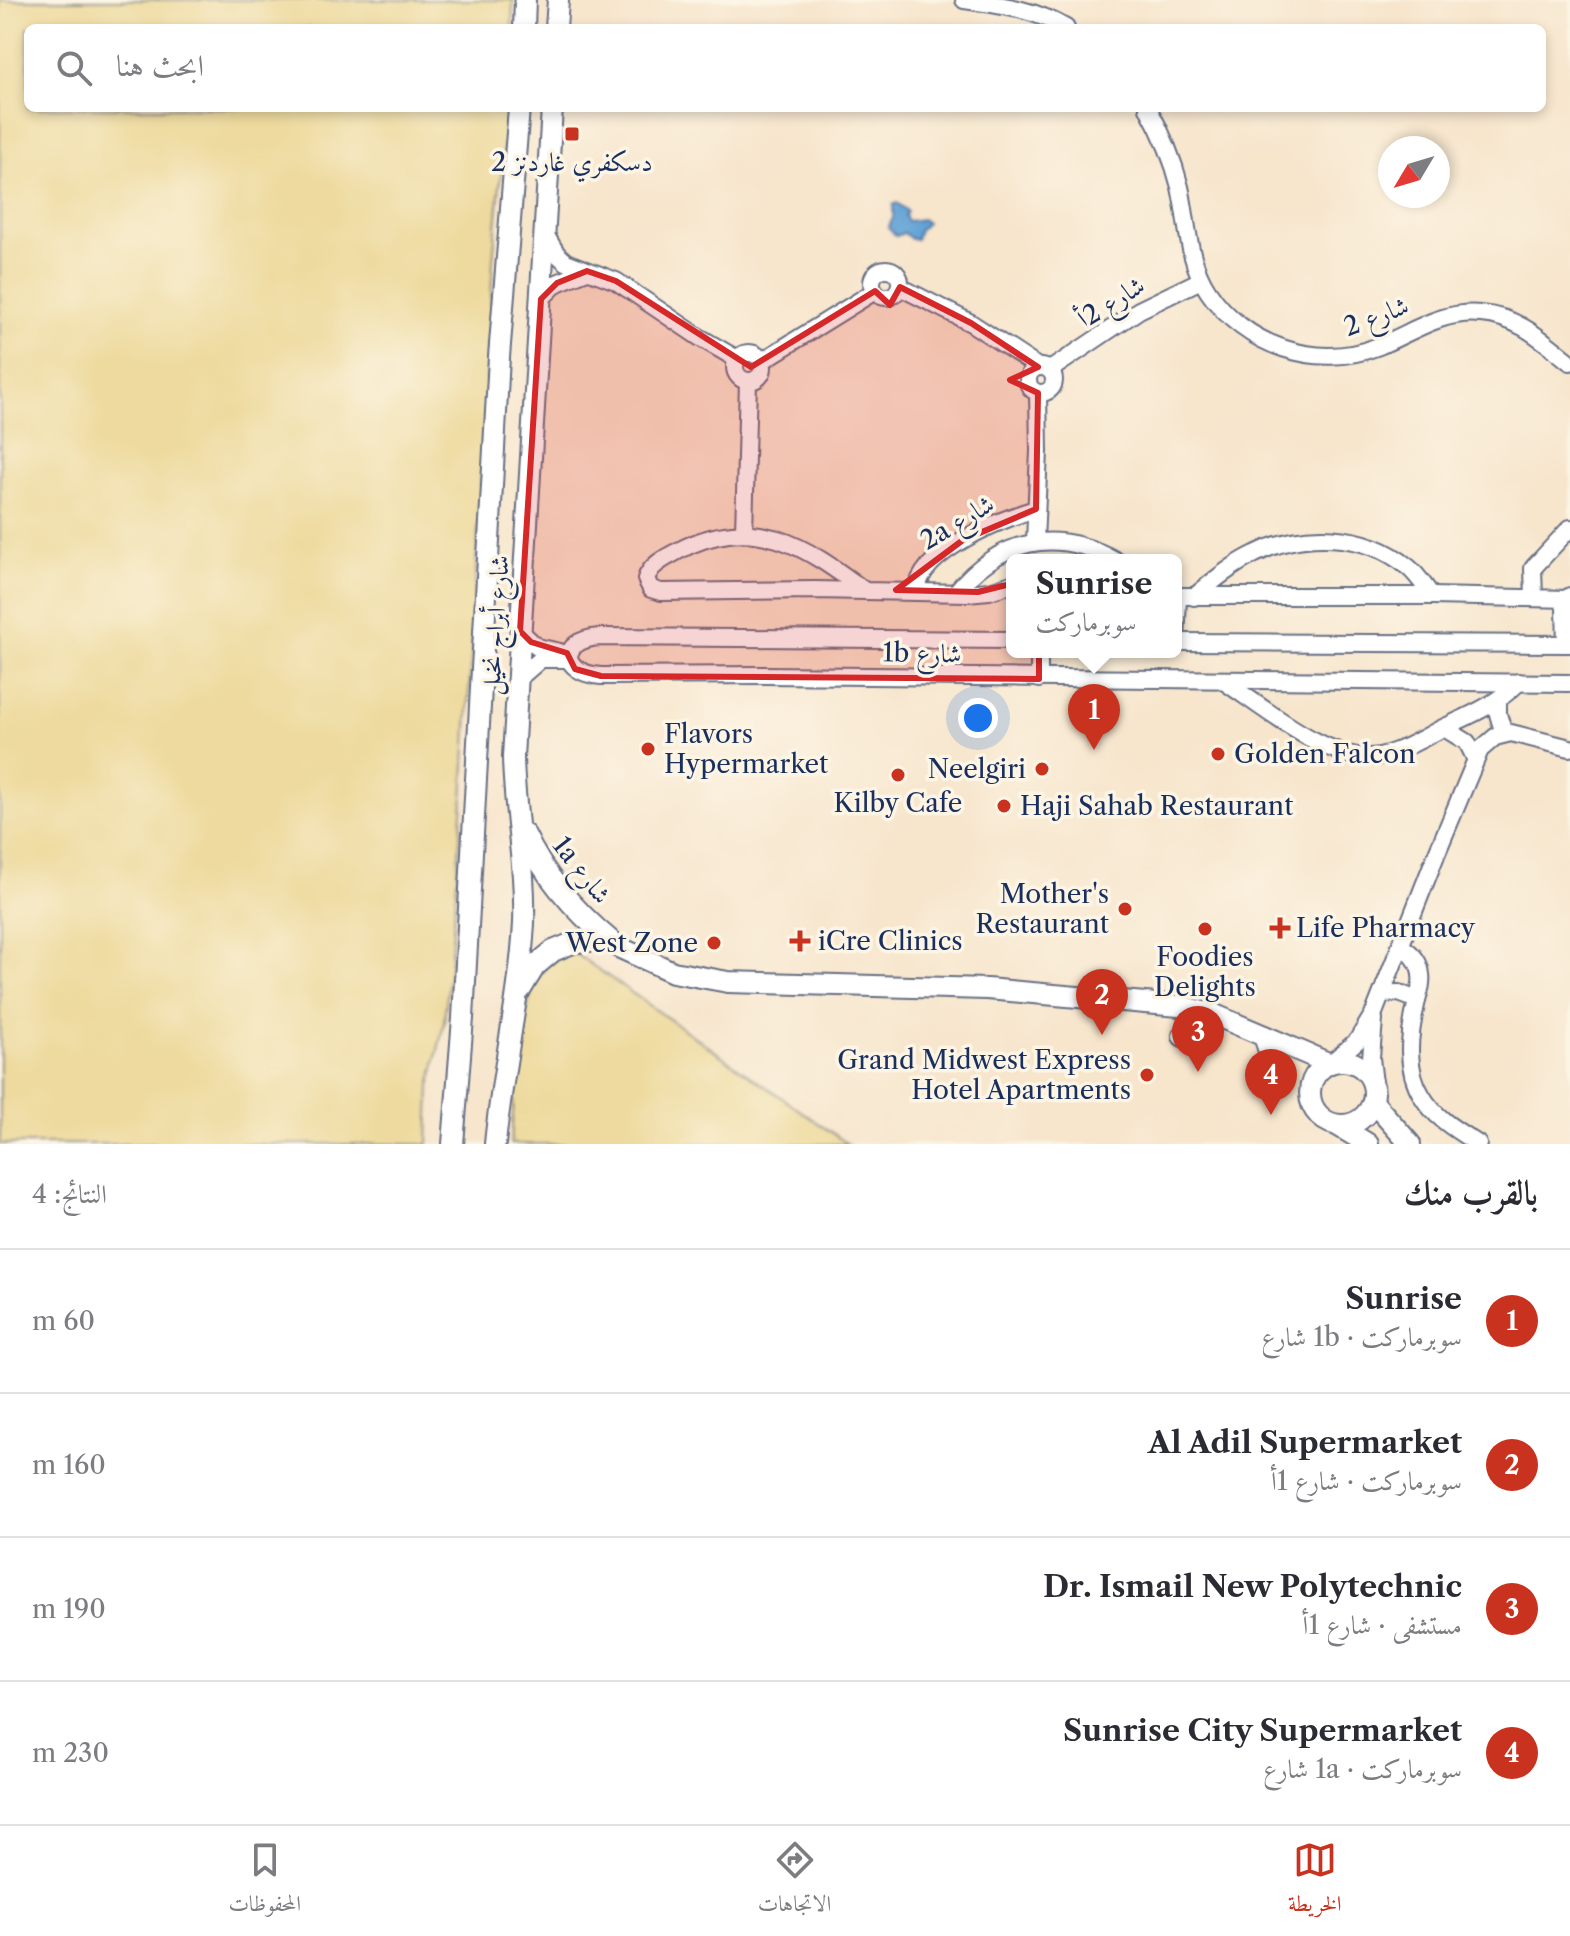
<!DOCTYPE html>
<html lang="ar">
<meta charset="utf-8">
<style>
body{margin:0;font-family:"Libre Caslon Text",Amiri,serif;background:#f7f7f7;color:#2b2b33;direction:rtl}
.compass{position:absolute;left:1378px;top:136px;width:72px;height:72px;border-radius:50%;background:#fff;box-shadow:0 4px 12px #0003;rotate:232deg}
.you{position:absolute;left:978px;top:718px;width:28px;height:28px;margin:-20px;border:6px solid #fff;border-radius:50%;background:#1a73e8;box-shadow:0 0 0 12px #1a73e833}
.badge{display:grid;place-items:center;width:52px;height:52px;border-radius:50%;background:#c8321e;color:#fff;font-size:26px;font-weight:700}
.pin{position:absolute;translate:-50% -66px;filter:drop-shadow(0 2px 4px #0008)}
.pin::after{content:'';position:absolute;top:42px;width:28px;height:24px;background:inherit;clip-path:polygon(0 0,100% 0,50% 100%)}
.popup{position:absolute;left:1006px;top:554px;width:176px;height:104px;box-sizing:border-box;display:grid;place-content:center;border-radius:12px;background:#fff;filter:drop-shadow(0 2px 6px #0005);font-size:26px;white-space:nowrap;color:#7c7c81}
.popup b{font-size:30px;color:#2b2b33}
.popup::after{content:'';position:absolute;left:50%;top:100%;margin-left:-16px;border:16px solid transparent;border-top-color:#fff}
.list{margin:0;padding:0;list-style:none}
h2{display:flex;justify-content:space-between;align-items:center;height:104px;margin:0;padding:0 32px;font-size:34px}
h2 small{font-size:26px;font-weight:400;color:#7c7c81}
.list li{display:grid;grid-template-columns:52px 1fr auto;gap:24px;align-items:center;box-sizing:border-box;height:144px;padding:0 32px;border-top:2px solid #e1e1e2}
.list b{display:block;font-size:30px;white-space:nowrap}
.list p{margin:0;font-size:26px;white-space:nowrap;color:#7c7c81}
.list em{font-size:26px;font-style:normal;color:#7c7c81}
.icon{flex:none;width:44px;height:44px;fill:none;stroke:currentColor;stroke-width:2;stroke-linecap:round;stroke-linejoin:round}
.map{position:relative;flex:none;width:1570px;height:1144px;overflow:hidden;direction:ltr}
.search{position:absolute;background:#fff;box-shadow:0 4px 12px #0003;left:24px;right:24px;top:24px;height:88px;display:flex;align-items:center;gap:20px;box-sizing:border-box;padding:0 28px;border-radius:12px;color:#7c7c81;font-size:30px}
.sheet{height:680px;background:#fff}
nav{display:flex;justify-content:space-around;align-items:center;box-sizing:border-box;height:112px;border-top:2px solid #e1e1e2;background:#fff;font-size:22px;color:#7c7c81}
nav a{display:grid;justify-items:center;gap:4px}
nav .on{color:#c8321e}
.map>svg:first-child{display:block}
</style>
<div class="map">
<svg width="1570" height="1144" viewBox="0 0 1570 1144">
<rect width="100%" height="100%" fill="#fcf5e5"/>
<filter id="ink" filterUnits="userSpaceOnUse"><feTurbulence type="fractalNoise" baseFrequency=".0125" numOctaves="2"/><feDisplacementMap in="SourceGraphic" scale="16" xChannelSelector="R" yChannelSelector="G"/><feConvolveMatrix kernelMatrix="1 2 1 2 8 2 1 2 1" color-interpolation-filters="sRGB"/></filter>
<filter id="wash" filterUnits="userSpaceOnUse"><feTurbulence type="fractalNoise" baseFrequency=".006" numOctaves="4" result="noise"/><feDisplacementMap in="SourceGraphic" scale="32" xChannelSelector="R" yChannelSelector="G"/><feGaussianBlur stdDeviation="1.8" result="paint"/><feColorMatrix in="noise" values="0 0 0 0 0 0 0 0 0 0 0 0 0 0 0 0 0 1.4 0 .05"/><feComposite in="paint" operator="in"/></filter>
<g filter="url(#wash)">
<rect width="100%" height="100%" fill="#f7e5cc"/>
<!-- sand -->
<g fill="#eeda9e" stroke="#84847e" stroke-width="2">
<path d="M0,0h513l-1,28h-484v80h479l-14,152 -30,540 -13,166 -6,56 -14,65 -2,57h-428z"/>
<path d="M576,954l272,190h-337c2,-37 9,-141 29,-169 9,-12 22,-20 36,-21z"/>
</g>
<!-- water -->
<path fill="#61a2d5" stroke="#3e689a" stroke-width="2" d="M897,203l10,8 -2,5 3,5 14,-2 5,4 -8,7 -3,9h-5l-7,-6 -8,3 -8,-8 5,-10v-13z"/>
</g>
<g filter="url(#ink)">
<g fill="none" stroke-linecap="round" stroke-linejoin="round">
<defs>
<g id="minor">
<path d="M964,0c36,5 71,9 102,28"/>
<path d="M1148,108c14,25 25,51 32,79 8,36 7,72 28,104 36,55 109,80 171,55 34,-14 63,-36 102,-32 38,3 61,26 89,48"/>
<path d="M545,234l12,20 9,8 50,19 83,56 38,22"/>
<circle cx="886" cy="283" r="14"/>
<path d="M900,287l71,36 67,44"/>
<path d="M541,299l16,-16 30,-12"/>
<circle cx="749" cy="367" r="14"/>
<path d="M762,361l113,-70"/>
<circle cx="1041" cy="380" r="13"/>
<path d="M1050,370l89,-60 62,-30"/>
<path d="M744,532l4,-151"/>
<path d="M1035,542l4,-91 -1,-58"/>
<path d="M865,591c-61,-46 -112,-80 -187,-40 -13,7 -28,14 -32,28l5,10 10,3 154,-2 152,3 22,-2 23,-7"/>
<path d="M917,591c2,-39 86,-73 119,-82"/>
<path d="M956,592c43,-53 99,-65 159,-32"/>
<path d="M1176,596h256l138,3"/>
<path d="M1194,597c19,-16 38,-32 61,-43 47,-24 111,-22 153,13 10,8 16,19 24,29"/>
<path d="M1534,598l-1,-30 37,-40"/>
<path d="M520,631l17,16 23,5"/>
<path d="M1012,640l-413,-3c-42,4 -38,36 2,39l163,-1 806,8"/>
<path d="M1176,642l394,2"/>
<path d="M1176,642l2,-45"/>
<path d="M1566,644l-1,-36 5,-12"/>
<path d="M518,679l23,-20h28"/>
<path d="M1039,679v-27"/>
<path d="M1222,680c40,26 109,85 157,76 22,-4 42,-17 62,-27 29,-14 55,-24 78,-47"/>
<path d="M1498,701v13l6,20"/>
<path d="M1444,728l23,14 8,16"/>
<path d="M1400,946c11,6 20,15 21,29 2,10 -3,20 -5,30 -7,31 -11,63 6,91 13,22 34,34 56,48"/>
<path d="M1382,994l17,-1 18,7"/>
<path d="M1374,1019l-3,39 3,26"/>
<path d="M1332,1062l25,-21 17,-28 62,-158 44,-105 15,-13 16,-4 59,15"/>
</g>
<g id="tertiary">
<path d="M524,28l1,-28"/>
<path d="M556,28l2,-28"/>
<path d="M525,835c20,43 51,77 87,107"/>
<path d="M521,989l14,-23 18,-15 22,-9 28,-2 70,32 55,10 259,7 192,17 36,9 113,48"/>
<path d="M1183,1036l32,-21"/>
<path d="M1264,1036l14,42"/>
<circle cx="1342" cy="1093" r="32"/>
<path d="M1373,1102l37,42"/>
<path d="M1337,1125l31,19"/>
<path d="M453,1144l10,-126 36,-661 20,-249"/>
<path d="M495,1144c7,-74 25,-146 29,-221 2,-56 -10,-110 -11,-166l39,-649"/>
</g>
</defs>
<!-- minor casing -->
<use href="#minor" stroke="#686f84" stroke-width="20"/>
<!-- tertiary casing -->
<use href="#tertiary" stroke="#686f84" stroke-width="24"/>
<!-- minor -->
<use href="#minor" stroke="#fff" stroke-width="16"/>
<!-- tertiary -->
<use href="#tertiary" stroke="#fff" stroke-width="20"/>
</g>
</g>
<!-- marked area -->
<path fill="#d62828" fill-opacity="0.2" stroke="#d62828" stroke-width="6" stroke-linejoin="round" d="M587,271l29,10 135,86 124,-76 15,14 10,-18 71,36 67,44 -28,13 28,13 -2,116 -73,31 -67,50 82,2 77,-19 69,21 54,3 -2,45 -137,-2v39l-438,-3 -26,-7 -8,-16 -36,-11 -11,-11 21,-332 16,-16z"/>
<!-- markers -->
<g fill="#c8321e" stroke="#fcf5e5" stroke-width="3">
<rect x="564" y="126" width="16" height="16" rx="4"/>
<circle cx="648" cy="749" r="8"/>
<circle cx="1218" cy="754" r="8"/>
<circle cx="1042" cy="769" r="8"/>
<circle cx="898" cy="775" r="8"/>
<circle cx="1004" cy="806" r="8"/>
<circle cx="1125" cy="909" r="8"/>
<path d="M1276 916h8v8h8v8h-8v8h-8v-8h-8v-8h8z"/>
<circle cx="1205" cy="929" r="8"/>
<path d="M796 929h8v8h8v8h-8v8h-8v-8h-8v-8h8z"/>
<circle cx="714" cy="943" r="8"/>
<circle cx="1147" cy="1075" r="8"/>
</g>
<g text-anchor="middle" stroke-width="7" stroke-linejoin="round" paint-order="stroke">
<!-- poi labels -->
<g font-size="26" fill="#1b2f5e" stroke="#fcf5e5" text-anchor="start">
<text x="572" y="171" text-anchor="middle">دسكفري غاردنز 2</text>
<text x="664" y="743">Flavors<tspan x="664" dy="30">Hypermarket</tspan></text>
<text x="1234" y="763">Golden Falcon</text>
<text x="1026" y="778" text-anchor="end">Neelgiri</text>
<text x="898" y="812" text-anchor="middle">Kilby Cafe</text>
<text x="1020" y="815">Haji Sahab Restaurant</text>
<text x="1109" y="903" text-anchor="end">Mother's<tspan x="1109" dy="30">Restaurant</tspan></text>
<text x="1296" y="937">Life Pharmacy</text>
<text x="818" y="950">iCre Clinics</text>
<text x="698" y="952" text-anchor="end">West Zone</text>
<text x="1205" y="966" text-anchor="middle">Foodies<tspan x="1205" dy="30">Delights</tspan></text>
<text x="1131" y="1069" text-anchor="end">Grand Midwest Express<tspan x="1131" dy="30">Hotel Apartments</tspan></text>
</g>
<!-- street labels -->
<g font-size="26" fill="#1b2f5e" stroke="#fcf5e5">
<text transform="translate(1111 302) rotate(-32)" y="9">شارع 2أ</text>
<text transform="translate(1376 316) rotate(-21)" y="9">شارع 2</text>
<text transform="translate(957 522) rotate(-31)" y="9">2a شارع</text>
<text transform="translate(495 625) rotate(-86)" y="9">شارع أبراج نخيل</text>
<text transform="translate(922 653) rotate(1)" y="9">1b شارع</text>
<text transform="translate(582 870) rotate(52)" y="9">1a شارع</text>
</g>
</g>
</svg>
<svg class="compass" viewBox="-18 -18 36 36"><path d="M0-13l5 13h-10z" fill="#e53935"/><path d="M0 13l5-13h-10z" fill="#7c7c81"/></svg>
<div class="you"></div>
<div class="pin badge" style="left:1094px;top:750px">1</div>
<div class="popup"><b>Sunrise</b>سوبرماركت</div>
<div class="pin badge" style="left:1102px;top:1035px">2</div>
<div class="pin badge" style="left:1198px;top:1072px">3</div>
<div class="pin badge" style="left:1271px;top:1115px">4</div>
<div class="search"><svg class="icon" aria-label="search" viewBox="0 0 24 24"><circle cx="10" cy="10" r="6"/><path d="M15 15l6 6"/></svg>ابحث هنا</div>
</div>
<section class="sheet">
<h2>بالقرب منك<small>النتائج: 4</small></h2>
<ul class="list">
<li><span class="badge">1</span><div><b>Sunrise</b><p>سوبرماركت · 1b شارع</p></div><em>60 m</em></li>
<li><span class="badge">2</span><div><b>Al Adil Supermarket</b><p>سوبرماركت · شارع 1أ</p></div><em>160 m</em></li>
<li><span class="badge">3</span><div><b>Dr. Ismail New Polytechnic</b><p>مستشفى · شارع 1أ</p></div><em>190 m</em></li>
<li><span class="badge">4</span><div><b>Sunrise City Supermarket</b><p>سوبرماركت · 1a شارع</p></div><em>230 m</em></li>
</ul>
</section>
<nav>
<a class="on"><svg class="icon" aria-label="map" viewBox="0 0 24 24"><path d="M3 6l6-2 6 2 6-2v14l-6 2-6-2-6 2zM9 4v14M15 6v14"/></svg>الخريطة</a>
<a><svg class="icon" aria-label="directions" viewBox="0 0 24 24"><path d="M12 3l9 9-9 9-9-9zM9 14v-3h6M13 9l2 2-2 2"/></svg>الاتجاهات</a>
<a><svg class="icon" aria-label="saved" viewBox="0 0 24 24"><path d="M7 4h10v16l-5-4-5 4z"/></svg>المحفوظات</a>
</nav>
